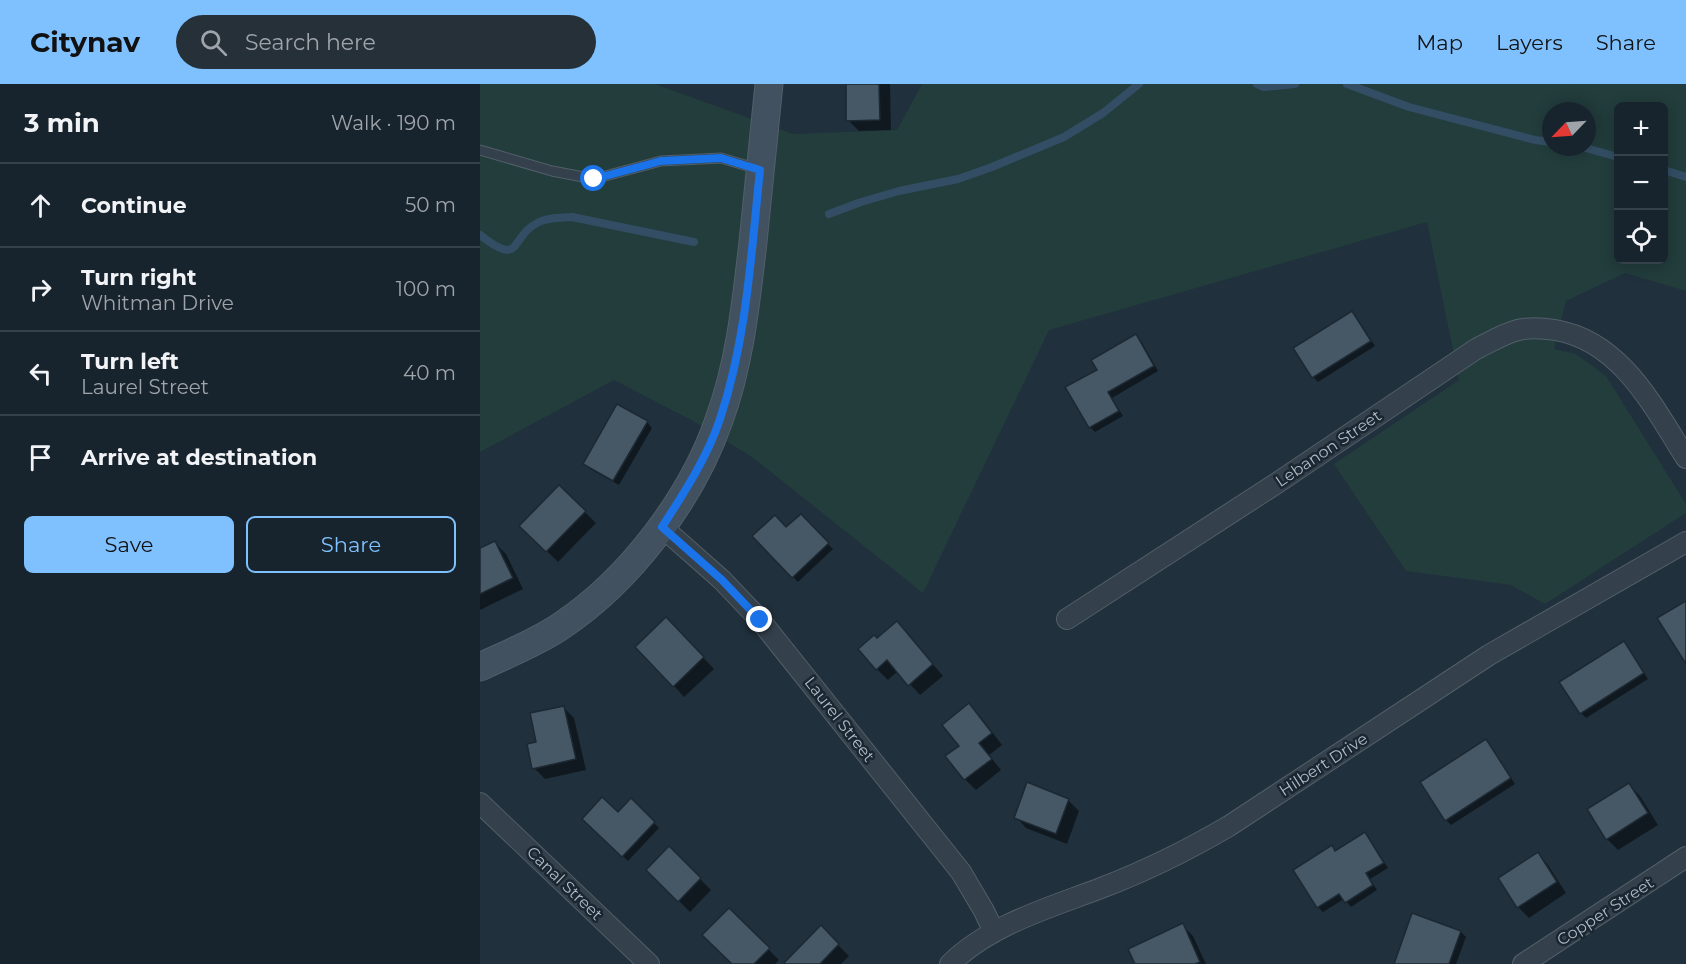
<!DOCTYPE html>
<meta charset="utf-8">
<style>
body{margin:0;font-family:Montserrat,sans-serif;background:#253039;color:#f1f3f6}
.controls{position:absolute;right:18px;top:18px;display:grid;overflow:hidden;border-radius:9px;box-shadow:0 3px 15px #0003}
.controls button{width:54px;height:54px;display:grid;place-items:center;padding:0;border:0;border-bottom:2px solid #364149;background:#18242d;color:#f1f3f6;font:30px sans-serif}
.compass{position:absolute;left:1062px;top:18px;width:54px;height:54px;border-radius:50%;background:#18242d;box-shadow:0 3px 15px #0003;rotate:245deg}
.stop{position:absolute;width:18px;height:18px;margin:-14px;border:4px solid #1a73e8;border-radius:50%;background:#fff}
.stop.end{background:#1a73e8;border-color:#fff;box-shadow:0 2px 6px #0008}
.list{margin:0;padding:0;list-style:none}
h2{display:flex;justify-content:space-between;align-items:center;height:78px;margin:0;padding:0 24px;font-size:26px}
h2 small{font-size:20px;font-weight:400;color:#9fa4aa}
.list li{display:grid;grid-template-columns:39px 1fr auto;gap:18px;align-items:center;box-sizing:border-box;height:84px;padding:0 24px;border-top:2px solid #364149}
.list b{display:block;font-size:22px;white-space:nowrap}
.list p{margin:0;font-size:20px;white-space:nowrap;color:#9fa4aa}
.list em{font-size:20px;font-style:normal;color:#9fa4aa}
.actions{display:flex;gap:12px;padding:18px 24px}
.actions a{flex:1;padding:14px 0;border:2px solid #7ec1fe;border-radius:9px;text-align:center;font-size:21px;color:#7ec1fe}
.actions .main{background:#7ec1fe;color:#111}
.icon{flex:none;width:33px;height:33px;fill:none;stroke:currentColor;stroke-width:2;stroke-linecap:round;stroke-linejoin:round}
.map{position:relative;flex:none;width:1206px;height:880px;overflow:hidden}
header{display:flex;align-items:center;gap:36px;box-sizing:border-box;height:84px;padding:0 30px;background:#7ec1fe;color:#111}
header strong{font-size:28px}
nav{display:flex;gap:33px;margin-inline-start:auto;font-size:21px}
.search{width:420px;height:54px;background:#253039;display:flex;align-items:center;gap:15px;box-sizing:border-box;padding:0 21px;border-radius:33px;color:#9fa4aa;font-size:22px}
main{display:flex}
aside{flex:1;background:#18242d}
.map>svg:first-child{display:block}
</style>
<header>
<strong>Citynav</strong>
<div class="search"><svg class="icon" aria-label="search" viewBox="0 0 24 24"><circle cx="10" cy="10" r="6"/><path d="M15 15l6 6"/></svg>Search here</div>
<nav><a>Map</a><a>Layers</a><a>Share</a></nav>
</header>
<main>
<aside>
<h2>3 min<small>Walk · 190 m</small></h2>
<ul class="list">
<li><svg class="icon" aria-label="ahead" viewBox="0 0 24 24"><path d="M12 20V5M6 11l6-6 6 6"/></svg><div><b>Continue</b></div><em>50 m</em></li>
<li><svg class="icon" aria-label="right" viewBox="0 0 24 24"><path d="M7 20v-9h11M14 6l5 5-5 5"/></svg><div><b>Turn right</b><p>Whitman Drive</p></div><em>100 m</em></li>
<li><svg class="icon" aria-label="left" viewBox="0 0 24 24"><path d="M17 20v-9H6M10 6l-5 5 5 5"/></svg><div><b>Turn left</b><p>Laurel Street</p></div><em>40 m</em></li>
<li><svg class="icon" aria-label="arrive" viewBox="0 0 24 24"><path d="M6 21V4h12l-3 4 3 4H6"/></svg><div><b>Arrive at destination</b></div></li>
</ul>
<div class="actions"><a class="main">Save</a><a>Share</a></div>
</aside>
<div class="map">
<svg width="1206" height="880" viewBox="0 0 1206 880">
<rect width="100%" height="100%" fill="#20303c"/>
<!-- green -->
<path fill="#223d3c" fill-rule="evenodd" d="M0,0h175l138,50 104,-4 25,-46h764v207l-61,-18 -59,28 -12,48 22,5 30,22 80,128v9l-141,91 -34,-19 -105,-14 -72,-107 125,-84 -32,-158 -378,108 -126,263 -171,-136 -59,-36 -79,-41 -134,72zM1138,22h46v154h-46zM1071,27h36v36h-36z"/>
<!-- shadow -->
<g fill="#0007">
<path d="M367,0h43l1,46 -32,1 -11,-11z"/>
<path d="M872,229l5,5 18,28 -57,36 -5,-5z"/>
<path d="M656,252l5,5 17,30 -46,27 11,18 -28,16 -5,-5 9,-57z"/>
<path d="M167,338l5,6 -33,57 -29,-16 -5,-5z"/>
<path d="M79,403l37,36 -38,39 -37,-36z"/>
<path d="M321,432l32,33 -35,33 -44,-46 32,-7z"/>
<path d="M15,459l11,11 17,35 -43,21v-60z"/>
<path d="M417,539l46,53 -23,19 -22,-24 -10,9 -11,-11v-29z"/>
<path d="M197,546l37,39 -30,28 -10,-11z"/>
<path d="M1148,564l20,31 -62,39 -5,-5z"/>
<path d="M489,621l11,11 22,29 -13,10 12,15 -25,20 -11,-11 -18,-22 14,-11z"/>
<path d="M83,623l11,11 12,52 -41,9 -11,-11 4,-24z"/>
<path d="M1006,657l5,5 24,38 -64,41 -5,-5z"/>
<path d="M548,700l41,17 10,10 -12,33 -41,-16 -10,-11z"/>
<path d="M1149,701l11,11 18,29 -40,25 -11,-11z"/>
<path d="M151,716l28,28 -31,33 -44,-42 34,-5z"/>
<path d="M884,750l5,5 19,29 -18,11 7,11 -26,17 -7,-8 -21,13 -5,-5 14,-60 4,5z"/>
<path d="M189,764l42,42 -21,22 -42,-42z"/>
<path d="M1058,770l10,11 18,28 -37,25 -11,-11z"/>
<path d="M249,826l50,50 -4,4h-41z"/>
<path d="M933,831l48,17 5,5 -10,27h-61z"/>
<path d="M702,841l11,11 13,28h-69z"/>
<path d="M341,844l28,28 -8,8h-56z"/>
</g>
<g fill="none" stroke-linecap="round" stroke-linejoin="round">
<!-- stream -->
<g stroke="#334e64" stroke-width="8">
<path d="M777,0l7,3 31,-3"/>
<path d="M867,0l62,23 126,33 16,2"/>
<path d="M1102,63l36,10"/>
<path d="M1184,86l22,7"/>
<path d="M349,130l32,-12 38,-11 59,-12 34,-12 72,-30 39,-24 36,-29"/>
<path d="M0,151c43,34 29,1 59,-13 11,-5 21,-4 33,-5l122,25"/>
</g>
</g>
<!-- building -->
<g fill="#465765" stroke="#1c2832" stroke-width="1.5">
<path d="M366,0h33l1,36 -34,1z"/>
<path d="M872,227l19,30 -59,37 -19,-30z"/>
<path d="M656,250l18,32 -46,26 11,19 -30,17 -24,-41 32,-17 -6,-10z"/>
<path d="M137,320l31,17 -35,60 -30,-17z"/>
<path d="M79,401l27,26 -40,41 -27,-26z"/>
<path d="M321,430l28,29 -37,35 -40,-42 23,-21 11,12z"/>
<path d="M15,457l18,37 -33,16v-46z"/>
<path d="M1206,517v63l-29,-46z"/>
<path d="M186,533l38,40 -31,30 -38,-40z"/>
<path d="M417,537l36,43 -25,22 -21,-26 -11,10 -18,-21 16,-14 3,3z"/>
<path d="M1144,557l20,32 -64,41 -21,-32z"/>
<path d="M489,619l23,30 -13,10 13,16 -28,21 -19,-24 14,-10 -17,-21z"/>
<path d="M84,622l12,53 -44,10 -5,-25 9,-2 -6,-29z"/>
<path d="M1006,655l25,39 -66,43 -25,-39z"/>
<path d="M547,698l42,17 -13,35 -42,-16z"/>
<path d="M1149,699l19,30 -42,27 -19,-31z"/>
<path d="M122,713l16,15 13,-14 24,24 -33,35 -40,-38z"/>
<path d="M885,748l19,31 -18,10 7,12 -28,18 -6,-9 -22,14 -24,-38 39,-25 3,6z"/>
<path d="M189,762l32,32 -23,24 -32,-32z"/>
<path d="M1058,768l19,30 -40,26 -19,-30z"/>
<path d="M249,824l41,40 -16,16h-22l-30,-29z"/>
<path d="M932,829l49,18 -12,33h-55z"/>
<path d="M703,839l17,39 -5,2h-60l-7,-15z"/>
<path d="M341,841l18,19 -19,20h-37z"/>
</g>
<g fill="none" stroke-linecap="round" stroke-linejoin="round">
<defs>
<path id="lane" d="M0,66l72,21 42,8 67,-18 60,-3 37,11"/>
<g id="street">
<path d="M182,443l60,53 38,40 201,252 23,39 10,21"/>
<path d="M587,535l210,-136 199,-134c14,-7 27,-15 42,-19 12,-3 25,-2 37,0 66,11 98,76 131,128"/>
<path d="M0,719l169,161"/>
<path d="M470,880c41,-40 99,-56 151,-76 45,-17 87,-38 128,-62l260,-171 197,-113"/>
<path d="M1043,880l163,-107"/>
</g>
<path id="secondary" d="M0,583c27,-13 56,-24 81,-41 69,-46 131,-128 158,-206 21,-57 27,-118 34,-178 5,-53 11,-105 16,-158"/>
</defs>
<!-- lane casing -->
<use href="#lane" stroke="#525f69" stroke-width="11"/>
<!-- street casing -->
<use href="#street" stroke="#525f69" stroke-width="22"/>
<!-- secondary casing -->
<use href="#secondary" stroke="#525f69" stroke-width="29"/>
<!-- lane -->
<use href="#lane" stroke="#34414c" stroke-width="9"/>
<!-- street -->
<use href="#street" stroke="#34414c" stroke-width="20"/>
<!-- secondary -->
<use href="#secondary" stroke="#42515f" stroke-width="27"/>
</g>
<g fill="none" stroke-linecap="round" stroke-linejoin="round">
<!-- route -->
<path stroke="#1a73e8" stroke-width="8" d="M114,95l67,-18 60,-3 39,12c-9,84 -13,168 -40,249 -13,39 -36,74 -58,108l60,53 38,40"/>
</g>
<g text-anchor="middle" stroke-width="5" stroke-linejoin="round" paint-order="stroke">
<!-- street labels -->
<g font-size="16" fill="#afbcc8" stroke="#1a2630">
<text transform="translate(848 364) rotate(-34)" y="6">Lebanon Street</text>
<text transform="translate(360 635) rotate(52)" y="6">Laurel Street</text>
<text transform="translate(843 680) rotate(-33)" y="6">Hilbert Drive</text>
<text transform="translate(85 799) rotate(44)" y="6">Canal Street</text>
<text transform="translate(1125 827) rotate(-33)" y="6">Copper Street</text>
</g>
</g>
</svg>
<div class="controls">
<button>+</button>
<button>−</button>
<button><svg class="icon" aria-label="locate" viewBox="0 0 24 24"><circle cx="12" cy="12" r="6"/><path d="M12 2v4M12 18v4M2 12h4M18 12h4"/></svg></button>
</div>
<svg class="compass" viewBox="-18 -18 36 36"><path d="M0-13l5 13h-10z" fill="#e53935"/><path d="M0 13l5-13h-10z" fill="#9fa4aa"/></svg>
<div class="stop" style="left:114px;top:95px"></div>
<div class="stop end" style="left:280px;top:536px"></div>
</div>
</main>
